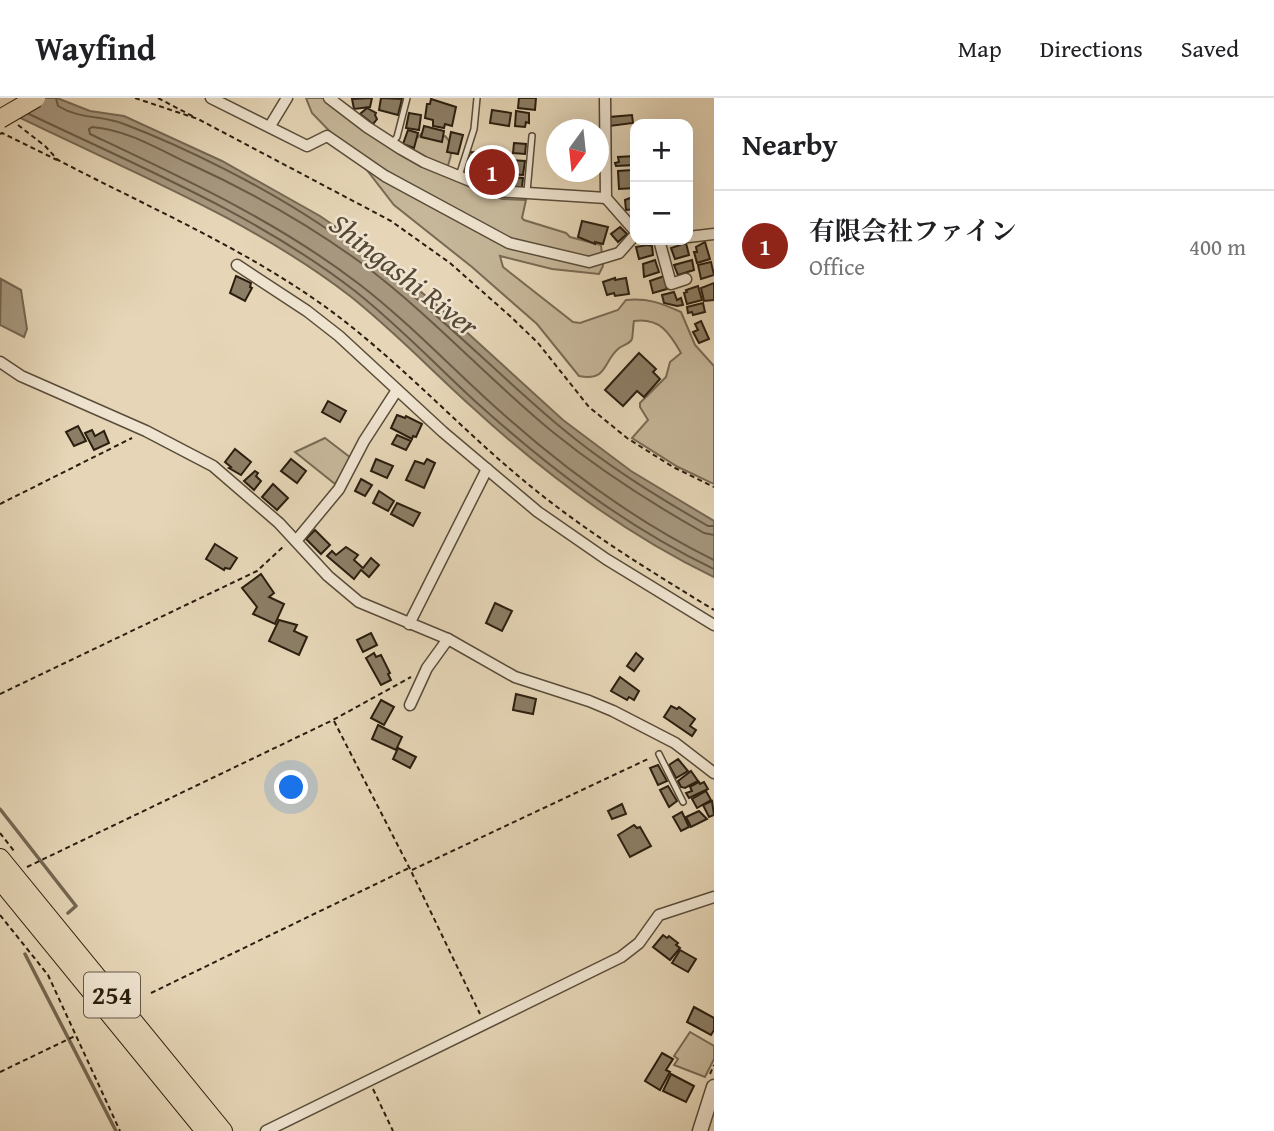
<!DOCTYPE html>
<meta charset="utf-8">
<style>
body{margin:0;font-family:"Gentium Book Plus","Noto Serif JP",serif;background:#f6f6f6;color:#202124}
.controls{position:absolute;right:21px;top:21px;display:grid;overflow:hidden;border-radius:14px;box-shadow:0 7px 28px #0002}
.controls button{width:63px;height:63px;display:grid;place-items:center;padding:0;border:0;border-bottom:2px solid #e0e0e0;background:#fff;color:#202124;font:35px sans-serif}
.compass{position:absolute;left:546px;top:21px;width:63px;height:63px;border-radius:50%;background:#fff;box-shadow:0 7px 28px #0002;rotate:195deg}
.you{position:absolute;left:292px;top:690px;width:24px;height:24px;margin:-18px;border:5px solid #fff;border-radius:50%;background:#1a73e8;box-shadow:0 0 0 10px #1a73e833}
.badge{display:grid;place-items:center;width:46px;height:46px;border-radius:50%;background:#8f2418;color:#fff;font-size:23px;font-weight:700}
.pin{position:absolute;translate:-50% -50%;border:4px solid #fff;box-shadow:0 2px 7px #0006}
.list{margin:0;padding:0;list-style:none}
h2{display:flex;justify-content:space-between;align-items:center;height:91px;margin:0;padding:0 28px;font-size:30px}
h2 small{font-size:23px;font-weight:400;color:#757577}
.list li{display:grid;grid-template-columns:46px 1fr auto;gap:21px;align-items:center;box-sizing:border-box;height:112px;padding:0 28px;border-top:2px solid #e0e0e0}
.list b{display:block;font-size:26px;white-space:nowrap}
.list p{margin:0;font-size:23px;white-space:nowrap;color:#757577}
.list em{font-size:23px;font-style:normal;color:#757577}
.map{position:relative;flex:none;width:714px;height:1033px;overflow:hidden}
header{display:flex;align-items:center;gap:42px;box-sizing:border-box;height:98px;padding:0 35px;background:#fff;border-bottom:2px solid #e0e0e0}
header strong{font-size:33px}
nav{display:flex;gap:38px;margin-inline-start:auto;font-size:24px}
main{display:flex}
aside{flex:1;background:#fff}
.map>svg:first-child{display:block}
</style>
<header>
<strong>Wayfind</strong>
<nav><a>Map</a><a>Directions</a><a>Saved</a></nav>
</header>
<main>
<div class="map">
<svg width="714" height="1033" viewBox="0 0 714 1033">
<rect width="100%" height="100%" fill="#e6d6b7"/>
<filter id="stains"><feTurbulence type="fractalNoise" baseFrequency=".00286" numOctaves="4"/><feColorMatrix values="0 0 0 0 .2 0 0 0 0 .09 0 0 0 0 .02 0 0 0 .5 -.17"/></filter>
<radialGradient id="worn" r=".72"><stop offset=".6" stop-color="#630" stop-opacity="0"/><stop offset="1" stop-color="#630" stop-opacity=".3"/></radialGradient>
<!-- green -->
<g fill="#c6b79a" stroke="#786a54" stroke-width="2">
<path d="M306,0h18l85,50 4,-1 1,-6 8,-8 13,4 10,-1c11,10 5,25 0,37l57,26 24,1 -4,18 2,2 42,13 4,4 31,8 2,21 -4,8 -47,-5 -52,-13 3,11 70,55 7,1 38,-13 8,-10c22,-2 35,3 55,12l14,33 19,21v118l-36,-17 -46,-29 16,-18 -8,-13v-4l26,-26 4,-15 11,-9c-12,-21 -21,-35 -47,-32 -1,5 -1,13 -2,18 -3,6 -10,6 -14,10 -15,13 -11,33 -39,27l-42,-52 -65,-57 -78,-62 -28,-36 -54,-56z"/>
<path d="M325,340l26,20 -16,26 -40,-32z"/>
<path d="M690,934l24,14v13l-9,18 -31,-12 4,-6 -4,-3z"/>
</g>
<!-- water -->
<g fill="#a6977e" stroke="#746752" stroke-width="2">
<path d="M0,0h57l33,13 34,5 98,45 98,55 54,37 64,53 125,114 68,51 83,50v56c-90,-43 -169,-103 -242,-170 -41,-37 -79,-77 -122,-111 -105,-81 -232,-129 -350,-188z"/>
<path d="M1,181l20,11 6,39 -3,8 -24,-12z"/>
</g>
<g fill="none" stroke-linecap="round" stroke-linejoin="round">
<!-- shore -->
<g stroke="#685a46" stroke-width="2">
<path d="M56,0l2,8c23,14 44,9 66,18 63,24 138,62 194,99 89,58 160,134 240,202 46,39 98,71 150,101h6"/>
<path d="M29,16c111,53 228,101 326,177 43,34 81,74 121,111 72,65 150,125 238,167"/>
<path d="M714,437l-10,-2c-53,-30 -103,-62 -150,-100 -65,-53 -122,-117 -190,-168 -54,-40 -113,-73 -174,-101 -32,-15 -62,-34 -98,-37l-3,2 1,5c93,44 187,87 269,150 43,33 82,73 122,110 70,65 147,124 233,166"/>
</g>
<!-- stream -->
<g stroke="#746752" stroke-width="3.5">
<path d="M0,711l76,97 -8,7"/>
<path d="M25,856l91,177"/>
</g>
</g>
<!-- building -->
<g fill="#8c7e66" stroke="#2a1e0f" stroke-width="2">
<path d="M372,0l-2,9 -16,2 -2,-10z"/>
<path d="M381,0l21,1 -4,16 -19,-5z"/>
<path d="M519,0h17l-1,12 -17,-2z"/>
<path d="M431,1l25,8 -4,19 -7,-2 -1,4 -11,-2v-6l-8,-2 2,-14h3z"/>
<path d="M367,10l9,5 -1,2 2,4 -4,5 -13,-10z"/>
<path d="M492,12l19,3 -2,13 -19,-3z"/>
<path d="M516,13l13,2v10l-3,-1 -1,5 -10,-1z"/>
<path d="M409,15l12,2 -2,15 -13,-2z"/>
<path d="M632,17l1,8 -23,3 -1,-9z"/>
<path d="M424,28l20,5 -2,11 -21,-5z"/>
<path d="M408,32l10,3 -4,15 -11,-4z"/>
<path d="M451,34l12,3 -5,19 -11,-2z"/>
<path d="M514,45l12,1 -1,10 -12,-1z"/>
<path d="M469,54l17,1 -2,12 -16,-2z"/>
<path d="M635,58v9l-19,1 -1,-3 4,-1 -1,-5z"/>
<path d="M509,62l16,1 -2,14 -15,-1z"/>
<path d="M487,64l13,2 -3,18 -13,-2z"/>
<path d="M632,72v3h3v15l-16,1 -1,-18z"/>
<path d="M506,79l17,1 -1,9h-4v2l-13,-1z"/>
<path d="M634,96l1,15 -9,1 -1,-10 8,-3z"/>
<path d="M582,123l26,6 -5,17 -8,-2v2l-17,-7z"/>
<path d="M620,129l7,7 -9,8 -7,-8z"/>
<path d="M705,144l5,17 -13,4 -3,-11h3l-1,-5z"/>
<path d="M686,145l3,12 -14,4 -4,-11z"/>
<path d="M647,147l5,1 1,9 -14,4 -3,-12z"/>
<path d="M655,162l4,12 -15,5 -1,-13z"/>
<path d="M692,162l2,10 -16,5 -4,-10z"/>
<path d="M711,164l3,13 -13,4 -3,-14z"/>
<path d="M236,178l15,7 -1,4 2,1 -7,13 -15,-8z"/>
<path d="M664,178l3,13 -14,4 -3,-12z"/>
<path d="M615,180v2l11,-2 3,16 -14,2 -1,-3 -7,2 -4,-13z"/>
<path d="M714,185v17l-10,1 -3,-13z"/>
<path d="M698,188l4,14 -15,4 -3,-11 3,-1 -1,-2z"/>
<path d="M674,194l3,8 4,-2 2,7 -6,1 -13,-3 -2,-8z"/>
<path d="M703,205l2,9 -12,3 -1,-3 -4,1 -1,-6z"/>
<path d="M701,223l8,18 -10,4 -6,-11 5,-2 -3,-6z"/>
<path d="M639,255l17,16 -3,3 7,7 -16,18 -7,-6 -14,15 -18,-16z"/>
<path d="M328,303l18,10 -6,11 -18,-10z"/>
<path d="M397,317l8,3 1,-2 16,8 -6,13 -3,-1 -1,3 -21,-11z"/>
<path d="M78,328l8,15 -12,5 -8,-14z"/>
<path d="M92,332l3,6 9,-5 5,12 -15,7 -9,-17z"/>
<path d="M397,337l14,6 -5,9 -14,-6z"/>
<path d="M235,351l16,13 -10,13 -12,-7 2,-1 -6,-5z"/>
<path d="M291,361l15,12 -9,12 -16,-12z"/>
<path d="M376,361l17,7 -6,12 -16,-7z"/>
<path d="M427,361l8,4 -11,25 -18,-8 9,-19 9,3z"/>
<path d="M255,373l3,2 -2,3 5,5 -7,9 -10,-9z"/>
<path d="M361,381l11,6 -7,11 -10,-5z"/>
<path d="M273,386l15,14 -11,12 -15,-13z"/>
<path d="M379,393l15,10 -6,10 -15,-8z"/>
<path d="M397,405l23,10 -7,13 -22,-12z"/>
<path d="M315,432l15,15 -9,9 -15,-15z"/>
<path d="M215,446l22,14 -7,11 -5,-1 -1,2 -18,-11z"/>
<path d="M346,449l12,8 -4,5 9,8 8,-10 8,7 -10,12 -8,-7 -7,9 -27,-23 5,-5 4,4z"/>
<path d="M261,476l13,19 -5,4 15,7 -9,20 -22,-10 4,-7 -15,-19z"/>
<path d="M495,505l17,8 -10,20 -16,-8z"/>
<path d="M279,522l18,5 -3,6 13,6 -8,18 -30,-14z"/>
<path d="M371,535l6,12 -14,7 -6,-12z"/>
<path d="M374,555l2,4 5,-2 9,18 -2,1 3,6 -10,5 -15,-27z"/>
<path d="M636,555l7,6 -9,12 -7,-5z"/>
<path d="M620,579l19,14 -5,9 -5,-3 -2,3 -16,-9z"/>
<path d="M516,596l20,5 -3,15 -20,-4z"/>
<path d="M381,602l13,7 -10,18 -13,-7z"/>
<path d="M671,608l6,3 2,-2 16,12 -5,7 6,4 -4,6 -28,-19z"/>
<path d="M378,627l24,12 -6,13 -24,-11z"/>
<path d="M398,650l18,9 -6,11 -17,-9z"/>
<path d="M678,661l10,12 -12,7 -7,-13z"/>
<path d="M658,667l9,16 -9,4 -8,-17z"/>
<path d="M691,673l7,10 -13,7 -4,-1 -3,-6z"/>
<path d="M699,684l1,2 4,-2 4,7 -19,9 -3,-5 6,-2 -2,-4z"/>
<path d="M668,688l9,15 -8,6 -9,-17z"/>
<path d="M706,693l5,9 -14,8 -5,-9z"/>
<path d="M712,703l2,14 -5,2 -6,-12z"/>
<path d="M622,706l4,10 -14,5 -4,-8z"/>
<path d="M699,713l8,8 -16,8 -5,-10z"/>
<path d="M682,714l7,15 -8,4 -8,-14z"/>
<path d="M634,727l3,3 3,-1 11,19 -21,11 -12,-22z"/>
<path d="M663,837l4,3 2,-2 9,7 -2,2 4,3 -10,12 -17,-13z"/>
<path d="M680,852l16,9 -8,13 -16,-9z"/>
<path d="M694,909l20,11v12l-3,5 -24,-13z"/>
<path d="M662,955l11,6 -7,11 4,2 -10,18 -15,-9z"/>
<path d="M671,976l23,12 -8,16 -23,-11z"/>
</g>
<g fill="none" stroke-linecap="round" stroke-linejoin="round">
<defs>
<g id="service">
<path d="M392,45l5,-6 10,-39"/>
<path d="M459,78l15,-47 3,-31"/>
<path d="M527,94l5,-56"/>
<path d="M659,656l24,48"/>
</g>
<g id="minor">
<path d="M211,0l96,48 20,-10 58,40 124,67 80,19 30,-9 16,-18"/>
<path d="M329,0l38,29 34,22 23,13 71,29 111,7"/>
<path d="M605,0l1,100 29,33"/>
<path d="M270,28l17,-28"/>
<path d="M688,139l26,-3"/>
<path d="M659,142l12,44 15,-5"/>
<path d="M237,167l70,46 32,25 104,96 95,80 68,47 108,66"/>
<path d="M0,264l21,14 125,55 67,35 66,57 49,53 31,26 89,37 67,38 74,24 24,10 62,32 39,30"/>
<path d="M296,443l43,-52 25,-48 33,-51"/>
<path d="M409,526l78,-155"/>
<path d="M410,607l17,-37 21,-29"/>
<path d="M266,1033l355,-174 18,-14 20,-28 55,-18"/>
</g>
<path id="tertiary" d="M700,1033l14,-44"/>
<g id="trunk">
<path d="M0,5l8,-5"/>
<path d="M0,760l223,273"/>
<path d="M0,782l205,251"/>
</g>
</defs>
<!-- service casing -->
<use href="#service" stroke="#594c39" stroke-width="8"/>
<!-- minor casing -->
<use href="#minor" stroke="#594c39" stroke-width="13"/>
<!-- tertiary casing -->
<use href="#tertiary" stroke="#594c39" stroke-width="17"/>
<!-- trunk casing -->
<use href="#trunk" stroke="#2a1e0f" stroke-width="20"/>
<!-- path -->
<g stroke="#2a1e0f" stroke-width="2" stroke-dasharray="5 3.5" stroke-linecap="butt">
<path d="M135,0l63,21 193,102 59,42 60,53 28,27 51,64 38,31 46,29 41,20"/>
<path d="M158,0l36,19"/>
<path d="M18,27l27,21 13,14c90,47 186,88 269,148 74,54 136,124 207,181 57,46 118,83 180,121"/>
<path d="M0,36l2,-1 55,27"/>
<path d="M0,406l132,-66"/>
<path d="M0,596l257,-123 28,-26"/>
<path d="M334,623l77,150 69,143"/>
<path d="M0,735l14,18"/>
<path d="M27,769l306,-147 78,-43"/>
<path d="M412,772l238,-112"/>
<path d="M0,817l48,60 72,156"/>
<path d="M151,895l258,-125"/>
<path d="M0,974l75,-36"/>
<path d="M710,976l4,-9"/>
<path d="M373,991l20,42"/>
</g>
<!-- service -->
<use href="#service" stroke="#efe4d0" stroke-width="5"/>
<!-- minor -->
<use href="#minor" stroke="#efe4d0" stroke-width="10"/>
<!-- tertiary -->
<use href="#tertiary" stroke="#efe4d0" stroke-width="14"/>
<!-- trunk -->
<use href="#trunk" stroke="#e6d6b7" stroke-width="18"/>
<defs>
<path id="trunk-bridge" d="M0,21l36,-21"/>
</defs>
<!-- trunk-bridge casing -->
<use href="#trunk-bridge" stroke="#2a1e0f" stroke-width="20" stroke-linecap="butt"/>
<!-- trunk-bridge -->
<use href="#trunk-bridge" stroke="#e6d6b7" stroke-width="18"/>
</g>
<g text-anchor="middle" stroke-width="5" stroke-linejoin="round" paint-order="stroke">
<!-- shield labels -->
<rect fill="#efe4d0" stroke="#655949" stroke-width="2" x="84" y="874.5" width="56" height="45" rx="5"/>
<g font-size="26" font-weight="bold" fill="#2a1e0f">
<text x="112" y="906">254</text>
</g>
<!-- water labels -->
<g font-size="30" font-style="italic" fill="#554836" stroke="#efe4d0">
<text transform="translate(404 177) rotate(38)" y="10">Shingashi River</text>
</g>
</g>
<rect width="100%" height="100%" filter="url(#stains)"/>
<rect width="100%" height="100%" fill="url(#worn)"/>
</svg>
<div class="controls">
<button>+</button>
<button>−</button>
</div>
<svg class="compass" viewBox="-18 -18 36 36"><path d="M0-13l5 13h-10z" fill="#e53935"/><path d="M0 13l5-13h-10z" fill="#757577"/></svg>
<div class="you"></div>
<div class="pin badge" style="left:492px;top:74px">1</div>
</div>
<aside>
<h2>Nearby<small></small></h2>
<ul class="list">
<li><span class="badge">1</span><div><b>有限会社ファイン</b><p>Office</p></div><em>400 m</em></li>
</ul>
</aside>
</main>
